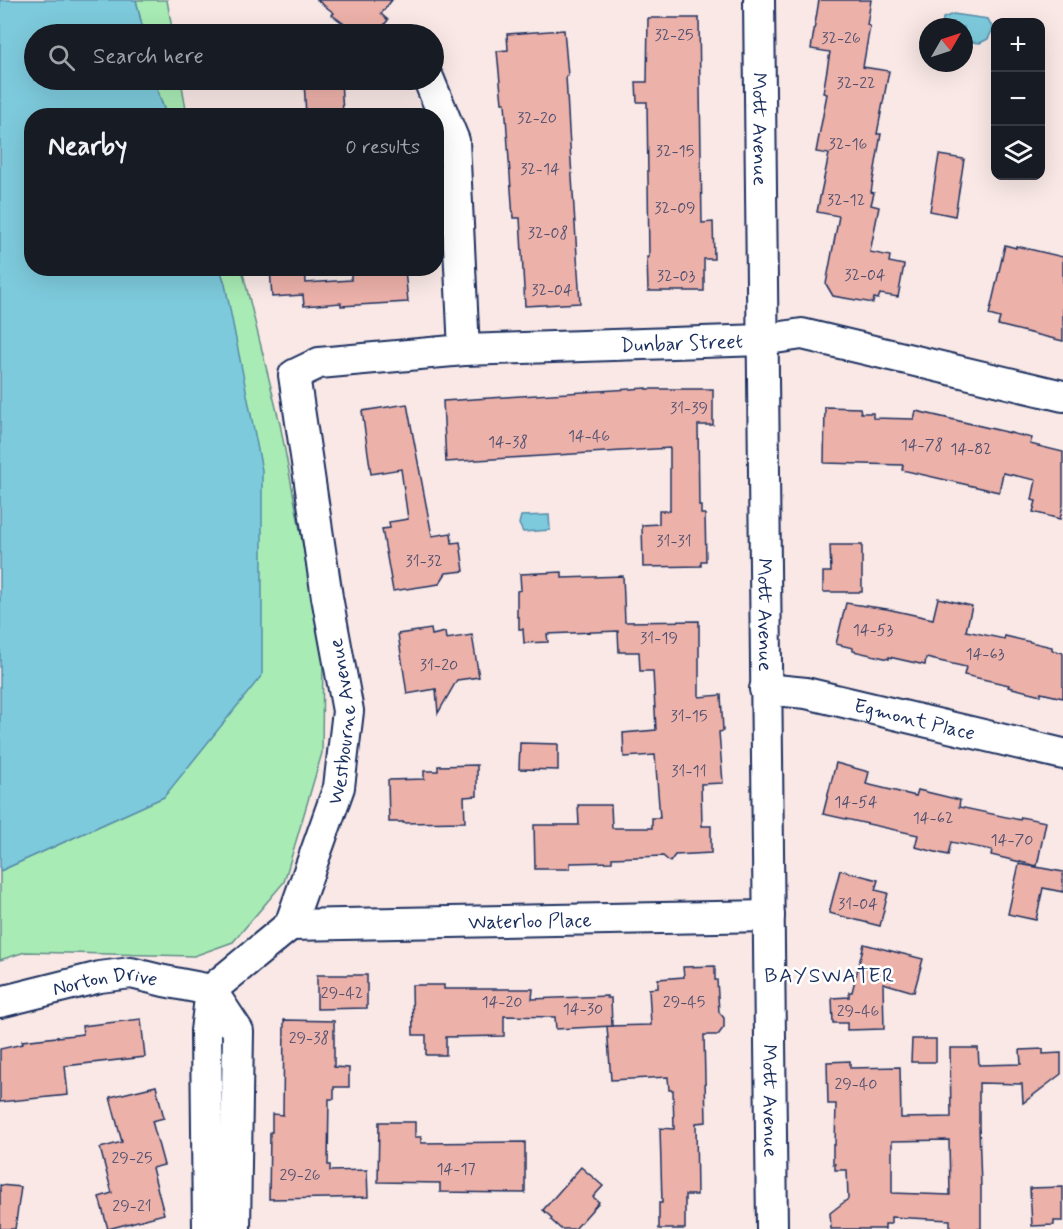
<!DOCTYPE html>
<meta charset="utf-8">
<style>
body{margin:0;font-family:Mynerve,sans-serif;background:#20242c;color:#f1f3f6}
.controls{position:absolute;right:18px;top:18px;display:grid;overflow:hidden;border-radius:12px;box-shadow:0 6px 24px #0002}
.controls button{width:54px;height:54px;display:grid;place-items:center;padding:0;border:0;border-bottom:2px solid #363941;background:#171b24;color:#f1f3f6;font:30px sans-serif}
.compass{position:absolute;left:919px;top:18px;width:54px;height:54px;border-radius:50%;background:#171b24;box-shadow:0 6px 24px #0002;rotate:51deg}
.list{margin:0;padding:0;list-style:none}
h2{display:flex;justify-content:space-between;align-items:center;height:78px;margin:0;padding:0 24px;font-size:26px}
h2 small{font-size:20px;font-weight:400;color:#9ea1a6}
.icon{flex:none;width:33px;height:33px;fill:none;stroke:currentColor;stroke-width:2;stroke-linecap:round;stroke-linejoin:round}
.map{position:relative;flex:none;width:1063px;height:1229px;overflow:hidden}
.search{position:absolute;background:#171b24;box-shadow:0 6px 24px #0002;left:24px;top:24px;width:420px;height:66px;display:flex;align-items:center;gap:15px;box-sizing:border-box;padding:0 21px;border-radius:33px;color:#9ea1a6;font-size:22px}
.panel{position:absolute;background:#171b24;box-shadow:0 6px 24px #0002;left:24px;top:108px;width:420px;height:168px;border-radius:24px}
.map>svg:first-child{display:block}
</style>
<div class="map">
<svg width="1063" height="1229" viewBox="0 0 1063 1229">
<rect width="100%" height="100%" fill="#f9e8e5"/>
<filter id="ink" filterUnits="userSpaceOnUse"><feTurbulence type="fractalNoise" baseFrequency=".0167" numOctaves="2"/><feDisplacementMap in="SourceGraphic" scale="12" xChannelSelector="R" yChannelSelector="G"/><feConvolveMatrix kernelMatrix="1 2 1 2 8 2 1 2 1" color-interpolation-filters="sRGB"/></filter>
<g filter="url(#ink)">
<!-- green -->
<g fill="#a8ebb4" stroke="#628d89" stroke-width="1.5">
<path d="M136,0h31l6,34h-29z"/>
<path d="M154,80h27l6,35h-21z"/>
<path d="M220,269h22l38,155 43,227 -1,102 -38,129 -51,60 -39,14 -169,-4 -25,8v-89l164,-74 61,-513z"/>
</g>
<!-- water -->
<g fill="#7dcadc" stroke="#568caa" stroke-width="1.5">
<path d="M0,0h136l8,34h-110v46h120l12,35 -134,1v152l188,1 5,15 37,186v205l-98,122 -164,74z"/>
<path d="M953,14l35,5 5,10 -5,10 -8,4 -16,-2v-14h-22l1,-9z"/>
<path d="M549,515l1,15 -27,2 -4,-8 2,-8z"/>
</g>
<!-- building -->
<g fill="#ecb1a9" stroke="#1b2f5e" stroke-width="1.5" fill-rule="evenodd">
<path d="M317,0h75l-11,14 7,6 -11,14h-19l-26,-19 2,-2z"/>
<path d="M819,0h52l-4,25 3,1 -7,41 26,4 -12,63h4l-10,58 3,1 -3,12 8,2 -9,45 20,4 -1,6 15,3 -6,32 -18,-3 -2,5 -4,-1 -1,5 -40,-7 -7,-12 13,-68 -22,-4 12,-58 -13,-2 11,-58 -4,-1 7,-41 -19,-3z"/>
<path d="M648,18h51l3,205 11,-1 1,37h-10v32h-56l-1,-34h2l-2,-155h-10l-1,-20h11z"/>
<path d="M564,30l4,46h-2l3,54 11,173 -55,3 -5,-88h-7l-8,-115h-3l-5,-52 11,-1 -1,-16z"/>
<path d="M304,80h37l2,34 -37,2z"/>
<path d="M939,155l25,4 -9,57 -25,-5z"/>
<path d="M1005,245l11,3v-2l47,11v84l-65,-16 2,-7 -11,-3z"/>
<path d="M270,268h35l1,15 45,-3v-7l54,-4 3,33 -67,4v-3l-37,3 -1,-11 -31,2z"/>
<path d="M646,388v1h67v36h-15l1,81h2v8h4l1,47h-5v5l-58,1 -1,-42 17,-1v-13h11v-63l-224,14 -3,-61z"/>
<path d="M407,404l25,132 19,-3 1,10 8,-1 4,29 -18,2 -7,11 -46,7 -11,-62 8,-1 -1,-6 19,-3 -7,-50 -30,5 -9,-63z"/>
<path d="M825,407l35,1 1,5h12v5l41,1 2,-8 116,27 -2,6 33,8v53l-3,14 -27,-7 3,-11 -4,-1 4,-20 -33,-7 -4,19 -97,-22 1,-5 -79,-2z"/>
<path d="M830,545h32v47h-39v-20h8z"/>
<path d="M562,572v6l61,-2 2,46 74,-1v76l22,-2 2,36 -4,1 4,51 -22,1 1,42h9v27l-36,2 -5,7 -7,-6 -51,2v4l-42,1v6h-35l-1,-44h45l-1,-20h33l1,23h40v-10h8l-5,-63 -31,2 -1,-24 33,-3 -3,-59h-13l-1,-19h-20l-1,-21 -71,3 1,8 -24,1 -1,-14h-4v-12h-2v-26l4,-1 -1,-16z"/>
<path d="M938,598l34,8 -6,25 38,8 1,-3 47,11v3l11,3v45l-22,-5v2l-33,-8 1,-2 -45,-10 2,-8 -40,-9 -1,7 -36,-8v2l-36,-8v-3l-17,-4 10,-41 41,6 46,10z"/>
<path d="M431,629l1,6 13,-3 1,7 26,-4 7,42 -22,3 -19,33 -2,-24 -29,5 -9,-60z"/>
<path d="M520,743l38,1v26l-39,-1z"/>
<path d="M836,763l33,9 -3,12 50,12 2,-6 42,10 -1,7 61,13 1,-3 25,5 -9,44 -46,-11 1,-5 -41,-8 -3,13 -33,-8 3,-12 -95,-21z"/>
<path d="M477,765v31l-13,1 1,25 -62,1v-1h-14l-1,-42 36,-1v-8h14v-5z"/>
<path d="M1019,864l44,8v20l-20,-4 -7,32 -28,-6z"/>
<path d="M840,870l38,10 -3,10 13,3 -8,33 -51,-13z"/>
<path d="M864,944l59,15 -9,33 -31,-9 1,46 -37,1v-7h-14l-1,-25 17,-1v-5h3z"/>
<path d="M715,966v14h2l2,32 5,6v9l-6,8h-14l2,87 -10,1 1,72h-12v34h-26v-26h3l-2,-75 14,1 -1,-39h-4l-1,-13 -57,3 -4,-54 44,-1 -2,-36 9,-1v-9l26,-2 -1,-10z"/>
<path d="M317,975h50v33l-50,1z"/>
<path d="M412,985h32v4h89l-1,10 75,-3v2h4l1,28 -56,3 -1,-12 -51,-1v20l-58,1v18h-20v-20h-13z"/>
<path d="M141,1019l4,38 -80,9 3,29 -68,7v-53l23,-5 -1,-3 61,-7 -1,-8z"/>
<path d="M284,1020l50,1v46l15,1v19h-15v12h-5l-1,66h2v6l37,-1 1,27 -38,1 -61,1 1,-67h2v-18l11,1z"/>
<path d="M912,1039h24v23h-25z"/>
<path d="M950,1048h28l1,17 42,-1 -1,-14 23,-1v5l18,-1v21l-38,29 -1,-19 -43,-1v42l2,63v41h-31v-9l-59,-3v7h-6v5h-54l-1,-16 18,-14 -1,-29h-12v-6h-2v-19h2l1,-41h-8l-1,-42 23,-1v7l50,-1 1,51 50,-1zM949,1140l1,55 -58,-2v-52z"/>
<path d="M156,1086l8,32 -12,3 12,44 -12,3 12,46 -56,15 -9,-32 13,-4 -12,-45 22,-6 -12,-45z"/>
<path d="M379,1122h36v15h6v6l104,-1v51l-85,-1v-9l-62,-1z"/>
<path d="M581,1167l22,19 -10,11 6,5 -24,27h-14l-10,-9 1,-2 -9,-8z"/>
<path d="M0,1185l21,2 -6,42h-15z"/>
<path d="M1063,1187v34h-9v4l-22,1 -2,-38z"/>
</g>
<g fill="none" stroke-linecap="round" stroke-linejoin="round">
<defs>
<g id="minor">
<path id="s1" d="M759,0l13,1229"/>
<path d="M429,80l25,61 10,209"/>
<path id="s2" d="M765,689l41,4 257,61"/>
<path id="s3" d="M290,925l479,-9"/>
<path d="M211,990l27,41 -3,198"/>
<path id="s4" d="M0,1002l100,-25 31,-4 33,8 47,9"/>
<path id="s5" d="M208,1229l-2,-198 5,-41 79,-65 49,-138 9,-76 -21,-114 -33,-222 25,-12 145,-13 298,-10 40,-6 261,62"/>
</g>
</defs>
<!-- minor casing -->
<use href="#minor" stroke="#1b2f5e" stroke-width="34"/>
<!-- minor -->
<use href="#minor" stroke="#fff" stroke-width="30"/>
</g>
</g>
<g text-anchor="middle" stroke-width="5" stroke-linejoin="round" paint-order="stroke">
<!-- number labels -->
<g font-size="16" fill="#4f5071">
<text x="674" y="40">32-25</text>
<text x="841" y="43">32-26</text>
<text x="856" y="88">32-22</text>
<text x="537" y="123">32-20</text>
<text x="848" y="149">32-16</text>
<text x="675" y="156">32-15</text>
<text x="540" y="174">32-14</text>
<text x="846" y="205">32-12</text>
<text x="675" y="213">32-09</text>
<text x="548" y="238">32-08</text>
<text x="865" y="280">32-04</text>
<text x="676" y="281">32-03</text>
<text x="552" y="295">32-04</text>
<text x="689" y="413">31-39</text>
<text x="589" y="441">14-46</text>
<text x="508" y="447">14-38</text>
<text x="922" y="450">14-78</text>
<text x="971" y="454">14-82</text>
<text x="674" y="546">31-31</text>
<text x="424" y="566">31-32</text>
<text x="873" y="635">14-53</text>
<text x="659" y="643">31-19</text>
<text x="985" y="659">14-63</text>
<text x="439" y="670">31-20</text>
<text x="689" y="721">31-15</text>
<text x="689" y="776">31-11</text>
<text x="856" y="807">14-54</text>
<text x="933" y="823">14-62</text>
<text x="1012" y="845">14-70</text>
<text x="858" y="909">31-04</text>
<text x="342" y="998">29-42</text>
<text x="502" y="1007">14-20</text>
<text x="684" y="1007">29-45</text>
<text x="583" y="1014">14-30</text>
<text x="858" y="1016">29-46</text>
<text x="309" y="1043">29-38</text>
<text x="856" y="1089">29-40</text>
<text x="132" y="1163">29-25</text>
<text x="456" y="1174">14-17</text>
<text x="300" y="1180">29-26</text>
<text x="132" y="1211">29-21</text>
</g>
<!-- street labels -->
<g font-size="20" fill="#1b2f5e" stroke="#fff">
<text dy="7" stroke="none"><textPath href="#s1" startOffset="129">Mott Avenue</textPath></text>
<text dy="7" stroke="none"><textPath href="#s5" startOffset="1296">Dunbar Street</textPath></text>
<text dy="7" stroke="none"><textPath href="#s1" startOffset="615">Mott Avenue</textPath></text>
<text dy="7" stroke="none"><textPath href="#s2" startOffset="153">Egmont Place</textPath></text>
<text dy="7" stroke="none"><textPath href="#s5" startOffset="554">Westbourne Avenue</textPath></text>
<text dy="7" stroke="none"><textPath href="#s3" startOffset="240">Waterloo Place</textPath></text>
<text dy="7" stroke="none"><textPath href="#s4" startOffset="108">Norton Drive</textPath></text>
<text dy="7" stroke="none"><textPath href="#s1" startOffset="1101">Mott Avenue</textPath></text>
</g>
<!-- neighbourhood labels -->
<g font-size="21" letter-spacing="1.5" fill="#1b2f5e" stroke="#fff">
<text x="830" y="982">BAYSWATER</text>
</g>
</g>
</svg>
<div class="controls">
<button>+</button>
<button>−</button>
<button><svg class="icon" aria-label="layers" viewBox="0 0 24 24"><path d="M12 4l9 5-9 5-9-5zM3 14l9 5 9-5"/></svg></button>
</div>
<svg class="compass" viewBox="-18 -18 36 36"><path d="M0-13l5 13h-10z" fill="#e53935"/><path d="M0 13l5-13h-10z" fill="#9ea1a6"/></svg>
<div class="search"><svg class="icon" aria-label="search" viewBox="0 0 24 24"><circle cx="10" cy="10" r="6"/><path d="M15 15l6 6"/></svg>Search here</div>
<section class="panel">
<h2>Nearby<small>0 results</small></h2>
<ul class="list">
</ul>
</section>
</div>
